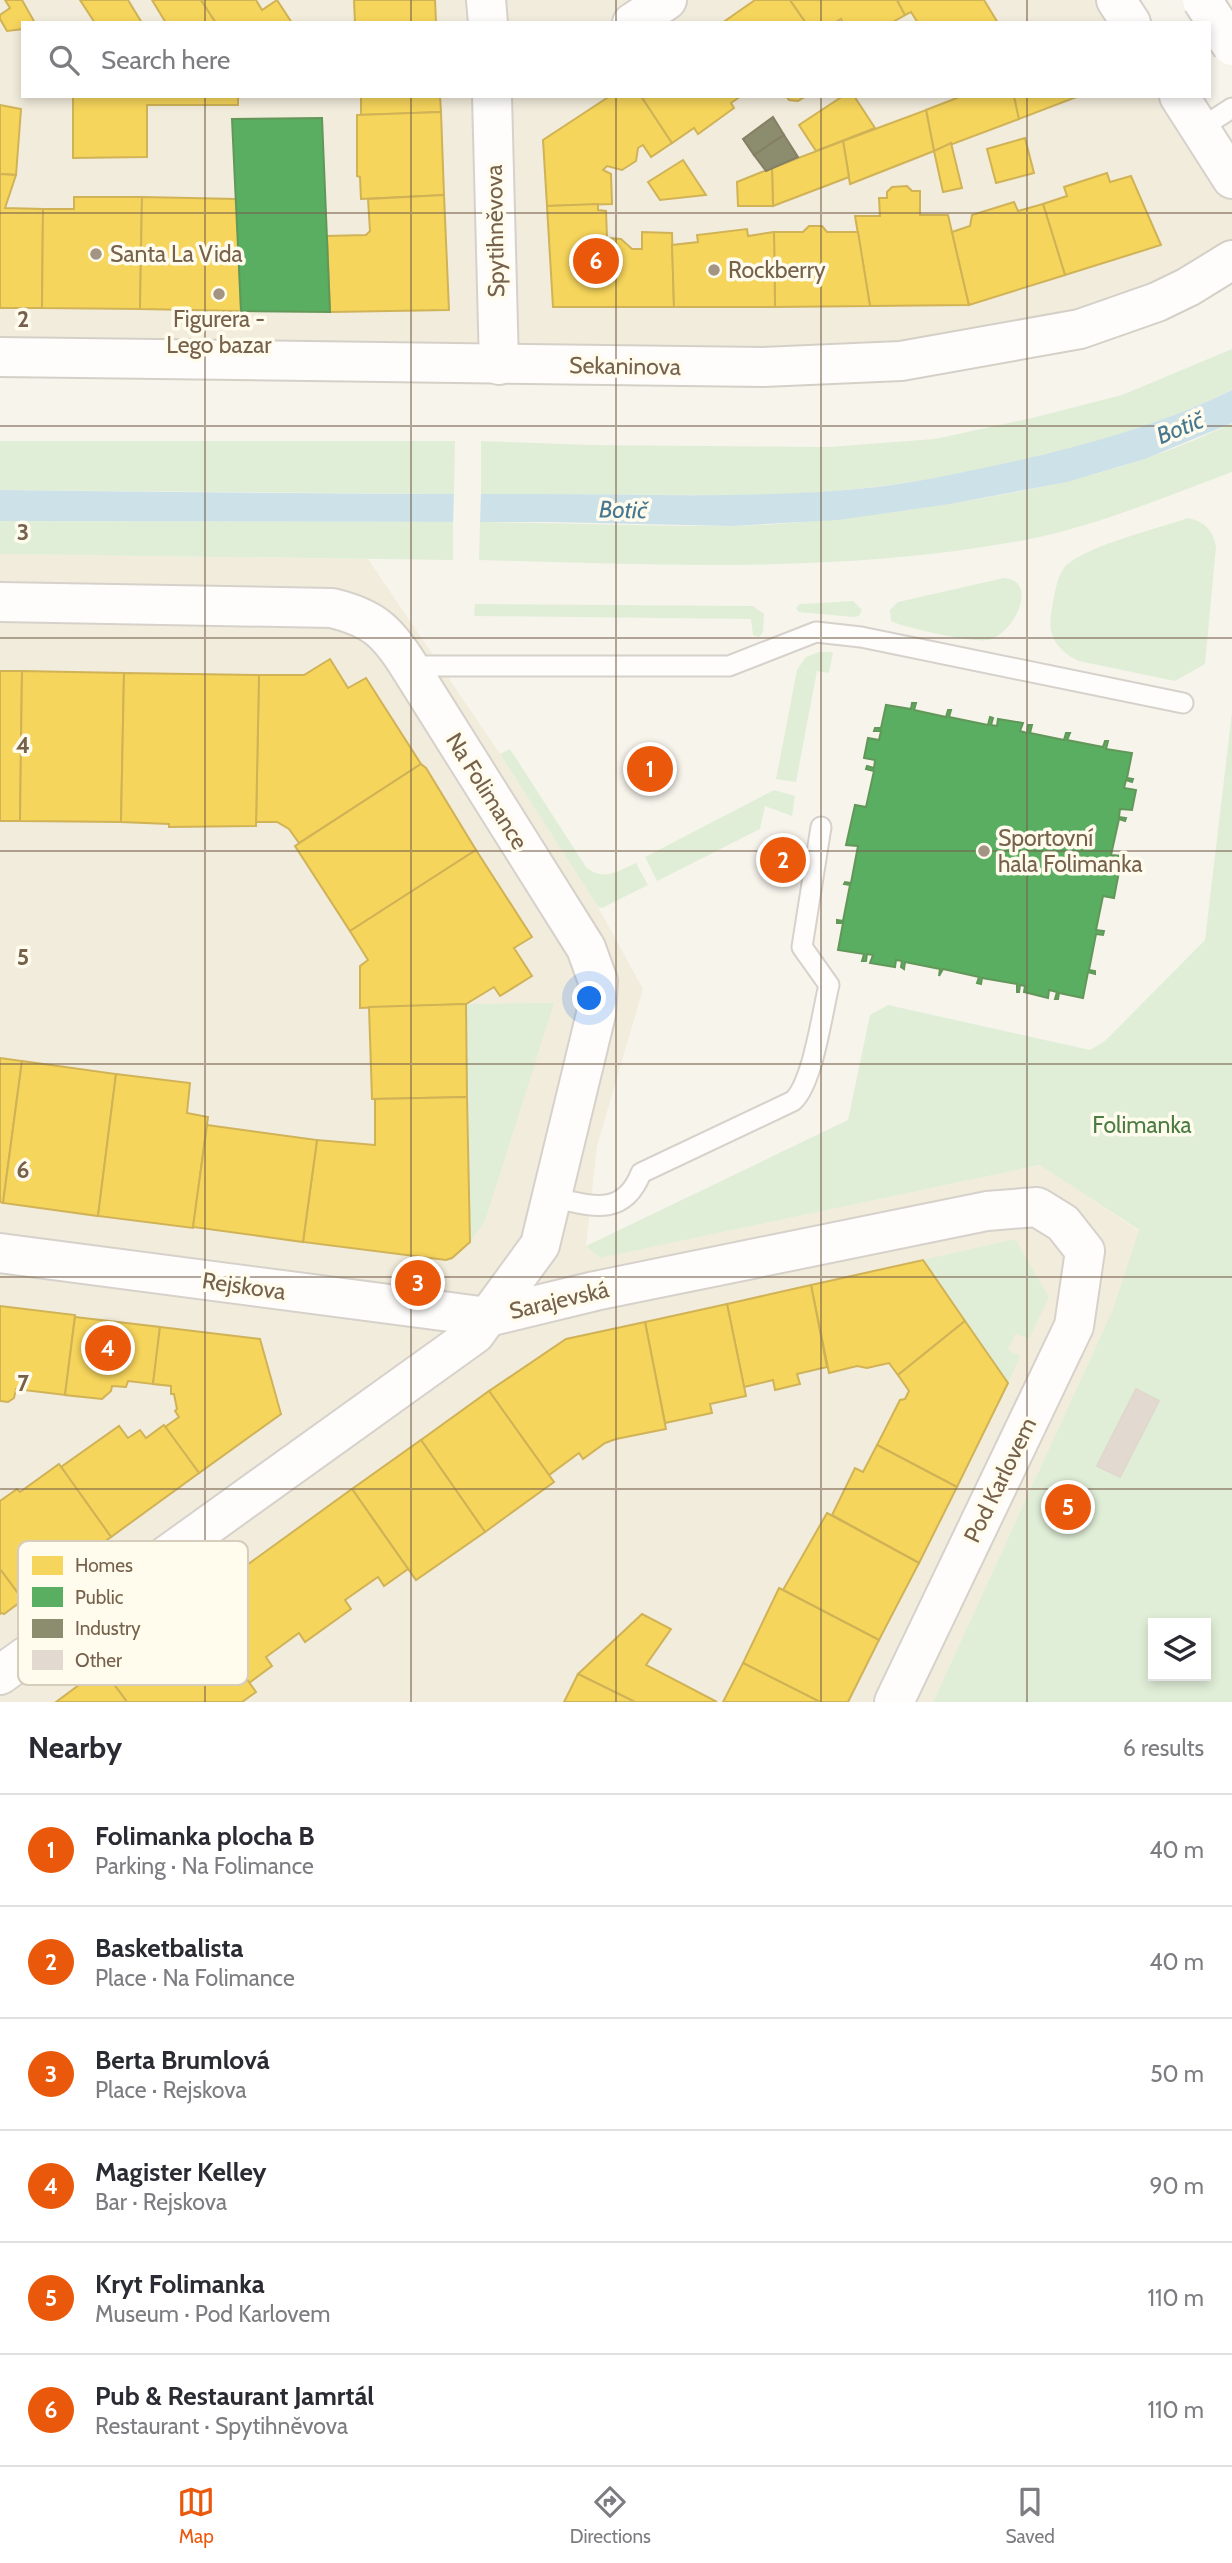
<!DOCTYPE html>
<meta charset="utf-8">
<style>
body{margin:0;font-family:Cabin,sans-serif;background:#f7f7f7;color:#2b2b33}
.controls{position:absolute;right:21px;bottom:21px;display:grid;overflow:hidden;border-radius:0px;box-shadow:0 4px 10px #0003}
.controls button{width:63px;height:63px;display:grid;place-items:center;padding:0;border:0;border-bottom:2px solid #e1e1e2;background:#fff;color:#2b2b33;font:35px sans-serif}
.you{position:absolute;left:590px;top:999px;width:24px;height:24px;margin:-18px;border:5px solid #fff;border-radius:50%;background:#1a73e8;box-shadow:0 0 0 10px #1a73e833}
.badge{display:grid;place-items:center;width:46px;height:46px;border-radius:50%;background:#ea580c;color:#fff;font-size:23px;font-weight:700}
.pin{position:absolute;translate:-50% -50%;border:4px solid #fff;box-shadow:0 2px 7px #0006}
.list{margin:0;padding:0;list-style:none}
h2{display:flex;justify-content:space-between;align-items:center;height:91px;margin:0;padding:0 28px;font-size:30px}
h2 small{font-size:23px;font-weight:400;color:#7c7c81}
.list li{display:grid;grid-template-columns:46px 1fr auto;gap:21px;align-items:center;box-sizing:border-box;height:112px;padding:0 28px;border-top:2px solid #e1e1e2}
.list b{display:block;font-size:26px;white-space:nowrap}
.list p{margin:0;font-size:23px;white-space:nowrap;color:#7c7c81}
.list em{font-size:23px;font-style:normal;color:#7c7c81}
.icon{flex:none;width:38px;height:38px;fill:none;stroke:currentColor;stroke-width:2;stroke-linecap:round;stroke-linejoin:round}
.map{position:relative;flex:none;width:1232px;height:1702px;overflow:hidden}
.search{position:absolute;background:#fff;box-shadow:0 4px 10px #0003;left:21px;right:21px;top:21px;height:77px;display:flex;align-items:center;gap:18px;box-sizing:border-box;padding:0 24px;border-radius:0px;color:#7c7c81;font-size:26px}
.sheet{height:763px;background:#fff}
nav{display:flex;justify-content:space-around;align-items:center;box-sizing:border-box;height:98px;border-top:2px solid #e1e1e2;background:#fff;font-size:19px;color:#7c7c81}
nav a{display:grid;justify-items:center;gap:4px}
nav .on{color:#ea580c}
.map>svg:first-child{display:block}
</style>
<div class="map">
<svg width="1232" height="1702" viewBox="0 0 1232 1702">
<rect width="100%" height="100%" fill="#f7f4ec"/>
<!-- residential -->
<g fill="#f2ecdc">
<path d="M0,0h1116l15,23h-1108v73h1156l53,83v81l-44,27 -287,74 -901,-4z"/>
<path d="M0,554l368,5 132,195 98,153 45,82 -46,157 -11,99 13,13 442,-93 98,66 -26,78 -180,393h-933z"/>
</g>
<!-- green -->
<g fill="#e0eed7" fill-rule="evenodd">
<path d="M1232,349v41c-118,58 -265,88 -395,101 -53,5 -107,4 -159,4 -66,0 -132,-1 -197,-1v-53l109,4 238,2 107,-8 97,-21 90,-23z"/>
<path d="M1232,423v49c-68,25 -135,54 -207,68 -183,34 -361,25 -546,20l1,-38c83,1 167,4 250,4 64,-1 127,-9 190,-18 108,-15 214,-37 312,-85z"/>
<path d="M0,441h455l-1,53 -454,-4z"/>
<path d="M1188,518c17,4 25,12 28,29l-11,117 -30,17 -96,-20c-19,-9 -32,-23 -28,-46 2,-14 5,-36 13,-47 17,-21 96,-40 124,-50z"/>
<path d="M0,521l453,1v38l-453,-6z"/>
<path d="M1004,578c36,3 10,56 -16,62 -14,3 -83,-12 -97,-19l-1,-11 8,-8z"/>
<path d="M853,601l9,9 -3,6 -5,1 -55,-5 -3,-4 4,-4z"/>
<path d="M475,604l278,2 11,8 -1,18 -4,5 -6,-2 -2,-16 -277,-3z"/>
<path d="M819,652h14l-4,21 -12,-2 -21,111 -20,-3 21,-109 9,-13z"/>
<path d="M1232,712v990h-299l180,-393 26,-79 -99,-65 -440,93 -14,-12 262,-126 22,-105 18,-10 202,45 16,-10 99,-100zM1136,1389l23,12 -39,76 -22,-11zM1153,1623h53v53h-53z"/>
<path d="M510,749l76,118c17,15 32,4 50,-4l12,22 -46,23 -4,-1 -98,-153z"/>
<path d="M774,790l21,6 -3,20 -27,-10 -5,23 -103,52 -12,-24z"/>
<path d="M554,1003l-69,218 -15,21 -4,-238z"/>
<path d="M1015,1239l34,58 -20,42 -13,-6 -8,17 12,6 -12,27 -85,-123z"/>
</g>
<!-- water -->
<path fill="#cde1e8" d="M1232,390v33l-87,36 -78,23 -117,22 -112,16 -106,6 -183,-4 -549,-1v-31c178,2 355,4 533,4 100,0 200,4 300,-3 52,-3 104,-13 155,-24 85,-18 166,-39 244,-77z"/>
<!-- pier -->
<path fill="#f7f4ec" d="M454,491h27l-1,35h-27z"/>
<!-- homes -->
<g fill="#f6d55c" stroke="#d0b257" stroke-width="2">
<path d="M5,0h17l13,23h-12v6l-16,2 -7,-12v-4l10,-7z"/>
<path d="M80,0h48l14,23h-47z"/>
<path d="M152,0h49l15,23h-50z"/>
<path d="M201,0h55l6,10 15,-10 15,23h-76z"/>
<path d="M354,0h81l1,23h-81z"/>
<path d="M755,0h35l16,23h-84z"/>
<path d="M790,0h107l8,15 -14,8h-48l-2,-4 -7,4h-28z"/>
<path d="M897,0h87l14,23h-80l-7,-11 -6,3z"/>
<path d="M73,96h165v9h-91v52l-74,1z"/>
<path d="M361,96h79l1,16 -80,3z"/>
<path d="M610,96h31l31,47 -21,14 -8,-12 -5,3 -2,13 -14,9 -15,-4 -4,4 8,4 1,30 -65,2 -4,-66z"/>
<path d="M641,96h100l-10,7 3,5 -36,26 -4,-6 -22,15z"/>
<path d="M786,96h20l-8,5 -9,-1z"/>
<path d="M843,96h11l21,32 -59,23 -17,-26z"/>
<path d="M962,96h52l5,23 -85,32 -8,-41z"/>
<path d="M1014,96h65l-60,23z"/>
<path d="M0,105l21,4 -5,66 -16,-1z"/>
<path d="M926,110l8,41 -84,33 -7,-43z"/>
<path d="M441,112l3,83 -83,4 -1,-22 -3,-1v-61z"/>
<path d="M1025,138l9,35 -38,10 -9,-34z"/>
<path d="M843,141l6,36 -76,29 -1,-38z"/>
<path d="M951,143l11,45 -19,4 -9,-41z"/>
<path d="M683,160l23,35 -46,5 -12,-18z"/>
<path d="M772,168l1,38h-35l-1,-24z"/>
<path d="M1107,173l3,9 21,-6 30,69 -96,30 -22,-71 24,-8 -3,-9z"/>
<path d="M0,174l16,1 -11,33 38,1 -1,99h-42z"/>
<path d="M907,186l5,5h8v24h28l21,90 -99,1 -15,-90h25l-1,-18h8v-6l5,-5z"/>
<path d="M444,195l5,115 -119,2 -3,-76 39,-1 4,-4 -2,-32z"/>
<path d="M74,197h68l-2,112 -98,-1 1,-99h31z"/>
<path d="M142,197l95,2 4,112 -101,-2z"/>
<path d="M1014,202l4,9 25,-7 22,71 -96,30 -17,-73 18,-6 2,-11z"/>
<path d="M598,204v6l8,1 1,27 14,1 11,10h10v-17l30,1 2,74h-121l-6,-101z"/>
<path d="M809,226h13l5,6h31l12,74 -95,1 -1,-75h29z"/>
<path d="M747,229l1,7 26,-4 1,75h-101l-2,-62 26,-3 -1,-7z"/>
<path d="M330,659l18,29 18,-10 55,86 -122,79 -10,-14 -12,-7h-21l3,-147h45z"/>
<path d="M0,671h22l-2,150h-20z"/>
<path d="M22,671l102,2 -3,149 -101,-1z"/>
<path d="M124,673l135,2 -3,151 -87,1v-3l-48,-2z"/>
<path d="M421,764l5,4 50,82 -126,81 -55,-85z"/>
<path d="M476,850l56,87 -18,11 18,28 -32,20 -6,-9 -28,17 -106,4v-42l8,-6 -18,-29z"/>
<path d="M466,1004l1,93 -95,2 -3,-92z"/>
<path d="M0,1058l22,3 -19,142 -3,-1z"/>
<path d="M22,1061l94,13 -18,142 -95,-13z"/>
<path d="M116,1074l74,9 -3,30 21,4 -15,111 -95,-12z"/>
<path d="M467,1097l3,145 -18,16 -6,2 -143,-18 14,-102 58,5v-46z"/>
<path d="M207,1125l110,15 -14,102 -110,-15z"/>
<path d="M923,1260l42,61 -67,54 -9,-12 -22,5 -10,-2 -28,7 -18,-88z"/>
<path d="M811,1285l16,82 -30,7 3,10 -25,6 -2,-10 -29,7 -17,-83z"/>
<path d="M727,1304l19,92 -36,8 2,9 -47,10 -20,-101z"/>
<path d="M0,1306l75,9 -10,80 -49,-6 -2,9 -6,4 -8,-1z"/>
<path d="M75,1317l85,10 -7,57 -25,-3 -2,6 -14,-1 -1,5 -9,8 -37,-4z"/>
<path d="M965,1321l43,62 -51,104 -80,-42 23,-45 5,-1 4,-8 -11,-16z"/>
<path d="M645,1322l21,107 -50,10 -11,4 -22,16 -4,-6 -30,22 -60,-84 77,-52z"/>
<path d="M160,1327l100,12 21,75 -82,59 -34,-46 14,-10 -4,-6 2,-2 -3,-15h-3v-8l-18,-2z"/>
<path d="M489,1391l65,91 -69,50 -64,-92z"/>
<path d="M164,1425l35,48 -88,64 -50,-70 58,-41 9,12 12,-8 6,8z"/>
<path d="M421,1440l64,92 -69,48 -64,-91z"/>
<path d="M877,1445l80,42 -38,76 -87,-48 23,-47 8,4z"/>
<path d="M59,1464l52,73 -88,63 -23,-31v-68l17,-12 3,3z"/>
<path d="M352,1489l56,80 -24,17 -6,-9 -33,23 6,9 -46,33 -6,-9 -33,24 6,9 -23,17 -56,-79z"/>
<path d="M827,1513l92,50 -40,77 -96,-50z"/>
<path d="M0,1569l23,31 -19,14 -2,-1 -2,1z"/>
<path d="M779,1588l100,52 -31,62h-28l-77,-39z"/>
<path d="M193,1604l63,88 -14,10h-115l-25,-34z"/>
<path d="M642,1614l29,15 -25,36 71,37h-82l-57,-28z"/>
<path d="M743,1663l77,39h-97z"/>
<path d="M102,1668l25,34h-71z"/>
<path d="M578,1674l57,28h-71z"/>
</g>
<!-- public -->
<g fill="#5aae61" stroke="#62975a" stroke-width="2">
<path d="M322,118l8,194 -89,-1 -9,-192z"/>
<path d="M912,703h4l-2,7 32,7 2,-7h3l-2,7 39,8 2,-8 3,1 -2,7 6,1 1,-7 25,4 -3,8 7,2 1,-8h4l-2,8 34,7 2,-7h4l-3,7 36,7 2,-6h3l-2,8 26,4 -5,25 6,1 -1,3 -6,-2 -2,8 12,2 -4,20 -12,-1 -1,8 7,1 -1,3 -6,-2 -8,36 11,1 -8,42 -11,-2 -7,34 8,1 -1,4 -7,-1 -7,36 6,1v3l-7,-2 -5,26 -24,-5 -1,6h-3l2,-7 -8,-2 -1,8 -24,-6 1,-6 -5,-1 -1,7h-2v-8l-35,-6 -1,6 -4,-1 2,-6 -36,-8 -4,7 1,-7 -35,-7 -1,7 -3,-2 1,-6 -6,-1 -1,7 -25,-4 3,-8 -6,-1 -1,7h-4l2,-7 -26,-4 5,-27h-6v-3l6,1 7,-36 -6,-1 1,-2 6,1 7,-37 -12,-1 9,-40 11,2 8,-36 -8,-2 1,-3 7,2 1,-8 -11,-2 4,-20 11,2 2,-9h-7l1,-3h6l5,-23 25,4z"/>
</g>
<!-- industry -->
<g fill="#8c8c6e" stroke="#857f64" stroke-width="2">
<path d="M773,117l11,18 -30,20 -11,-16z"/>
<path d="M784,135l14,22 -32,14 -12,-16z"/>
</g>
<!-- building -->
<path fill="#e2dad1" stroke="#e0d8ce" stroke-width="2" d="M1136,1389l23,12 -39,76 -23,-11z"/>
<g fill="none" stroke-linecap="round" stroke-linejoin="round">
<defs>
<g id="lane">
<path d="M1201,128l31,-20"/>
<path d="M409,666h320l87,-34 45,5 322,66"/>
<path d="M551,1197c38,8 72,22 90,-24l152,-72c20,-18 29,-88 36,-116l-27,-38 19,-120"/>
</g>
<g id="street">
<path d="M486,0l2,23"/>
<path d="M1116,0l15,23"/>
<path d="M632,23l35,-23"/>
<path d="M492,96l7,269"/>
<path d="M1179,96l53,83"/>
<path d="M0,602l332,6c41,10 55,23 77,58l177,282 12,33 -2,33 -56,231 -65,89 -475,341"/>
<path d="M0,1253l488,64 107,-26 392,-80 50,-4 26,16 22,28 -11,75 -180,376"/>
</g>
<path id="secondary" d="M0,357l763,10 138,-6 179,-32 77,-27 31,-15 44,-27"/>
</defs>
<!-- lane casing -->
<use href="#lane" stroke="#d6d1ca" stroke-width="23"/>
<!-- street casing -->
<use href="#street" stroke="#d6d1ca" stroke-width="42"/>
<!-- secondary casing -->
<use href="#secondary" stroke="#d5d0c7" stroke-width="42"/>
<!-- lane -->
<use href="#lane" stroke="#fefdfc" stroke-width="19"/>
<!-- street -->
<use href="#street" stroke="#fefdfc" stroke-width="38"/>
<!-- secondary -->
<use href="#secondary" stroke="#fefdfc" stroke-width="38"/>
<defs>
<path id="secondary-bridge" d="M1202,0l30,46"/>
</defs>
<!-- secondary-bridge casing -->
<use href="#secondary-bridge" stroke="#d5d0c7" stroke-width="42" stroke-linecap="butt"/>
<!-- secondary-bridge -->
<use href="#secondary-bridge" stroke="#fefdfc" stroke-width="38"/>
</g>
<!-- grid -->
<path fill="none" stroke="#76614b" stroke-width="2" stroke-opacity="0.55" d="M205,0v23M411,0v23M616,0v23M821,0v23M1027,0v23M205,96v1606M411,96v1606M616,96v1606M821,96v1606M1027,96v1606M0,213h1232M0,426h1232M0,638h1232M0,851h1232M0,1064h1232M0,1277h1232M0,1489h1232"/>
<!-- markers -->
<g fill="#a39483" stroke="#fffbed" stroke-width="2.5">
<circle cx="96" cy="254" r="7"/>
<circle cx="714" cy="270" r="7"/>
<circle cx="219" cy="294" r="7"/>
<circle cx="984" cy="851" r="7"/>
</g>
<g text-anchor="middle" stroke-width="7" stroke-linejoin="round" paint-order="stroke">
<!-- street labels -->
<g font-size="23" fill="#76614b" stroke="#fffbed">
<text transform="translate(495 231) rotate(-91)" y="8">Spytihněvova</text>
<text transform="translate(625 366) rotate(1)" y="8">Sekaninova</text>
<text transform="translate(487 791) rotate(58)" y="8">Na Folimance</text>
<text transform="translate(244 1286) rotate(8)" y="8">Rejskova</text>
<text transform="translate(559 1300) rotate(-13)" y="8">Sarajevská</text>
<text transform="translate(1000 1480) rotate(-64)" y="8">Pod Karlovem</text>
</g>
<!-- poi labels -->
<g font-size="23" fill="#76614b" stroke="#fffbed" text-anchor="start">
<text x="110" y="262">Santa La Vida</text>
<text x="728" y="278">Rockberry</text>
<text x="219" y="327" text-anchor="middle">Figurera -<tspan x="219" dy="26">Lego bazar</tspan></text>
<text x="998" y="846">Sportovní<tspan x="998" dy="26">hala Folimanka</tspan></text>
</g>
<!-- park labels -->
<g font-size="23" fill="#4b7c43" stroke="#fffbed">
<text x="1142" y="1133">Folimanka</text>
</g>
<!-- water labels -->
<g font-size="24" font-style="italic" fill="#487890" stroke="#fffbed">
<text transform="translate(1180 428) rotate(-22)" y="8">Botič</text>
<text transform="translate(623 510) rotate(1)" y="8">Botič</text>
</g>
</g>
<!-- legend -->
<rect x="18" y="1541" width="230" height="144" rx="10" fill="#fffbed" stroke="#d6cdbc" stroke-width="2"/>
<rect x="32" y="1556" width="31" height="19" fill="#f6d55c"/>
<rect x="32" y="1587" width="31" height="20" fill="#5aae61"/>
<rect x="32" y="1619" width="31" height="19" fill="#8c8c6e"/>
<rect x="32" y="1650" width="31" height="20" fill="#e2dad1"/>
<g font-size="19" fill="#76614b">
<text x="75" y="1572">Homes</text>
<text x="75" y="1604">Public</text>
<text x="75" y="1635">Industry</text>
<text x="75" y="1667">Other</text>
</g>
<g font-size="23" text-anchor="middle" font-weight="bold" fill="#76614b" stroke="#fffbed" stroke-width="7" stroke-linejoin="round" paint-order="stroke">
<text x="23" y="327">2</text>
<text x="23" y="540">3</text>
<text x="23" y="753">4</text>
<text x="23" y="965">5</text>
<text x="23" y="1178">6</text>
<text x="23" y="1391">7</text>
</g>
</svg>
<div class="controls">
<button><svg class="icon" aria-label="layers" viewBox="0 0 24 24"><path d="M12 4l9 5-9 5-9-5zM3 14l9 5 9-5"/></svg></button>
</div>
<div class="you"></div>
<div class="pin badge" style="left:650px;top:769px">1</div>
<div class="pin badge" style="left:783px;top:860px">2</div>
<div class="pin badge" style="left:418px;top:1283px">3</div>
<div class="pin badge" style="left:108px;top:1348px">4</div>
<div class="pin badge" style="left:1068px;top:1507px">5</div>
<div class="pin badge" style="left:596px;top:261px">6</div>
<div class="search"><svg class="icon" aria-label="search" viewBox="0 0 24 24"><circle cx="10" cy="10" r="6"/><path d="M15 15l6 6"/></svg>Search here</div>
</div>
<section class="sheet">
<h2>Nearby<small>6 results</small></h2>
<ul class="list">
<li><span class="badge">1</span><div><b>Folimanka plocha B</b><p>Parking · Na Folimance</p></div><em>40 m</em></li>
<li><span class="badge">2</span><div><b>Basketbalista</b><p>Place · Na Folimance</p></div><em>40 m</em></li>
<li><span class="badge">3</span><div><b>Berta Brumlová</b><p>Place · Rejskova</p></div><em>50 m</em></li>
<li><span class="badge">4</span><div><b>Magister Kelley</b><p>Bar · Rejskova</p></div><em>90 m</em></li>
<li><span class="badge">5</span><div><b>Kryt Folimanka</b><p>Museum · Pod Karlovem</p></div><em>110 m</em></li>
<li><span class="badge">6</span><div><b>Pub &amp; Restaurant Jamrtál</b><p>Restaurant · Spytihněvova</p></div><em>110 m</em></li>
</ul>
</section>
<nav>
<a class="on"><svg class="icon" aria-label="map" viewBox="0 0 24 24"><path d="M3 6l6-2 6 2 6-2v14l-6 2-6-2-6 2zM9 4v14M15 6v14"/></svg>Map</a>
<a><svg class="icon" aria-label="directions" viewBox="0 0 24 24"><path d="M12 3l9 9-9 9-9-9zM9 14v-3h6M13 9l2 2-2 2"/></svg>Directions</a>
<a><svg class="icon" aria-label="saved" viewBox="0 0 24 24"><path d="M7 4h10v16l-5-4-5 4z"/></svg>Saved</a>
</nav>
